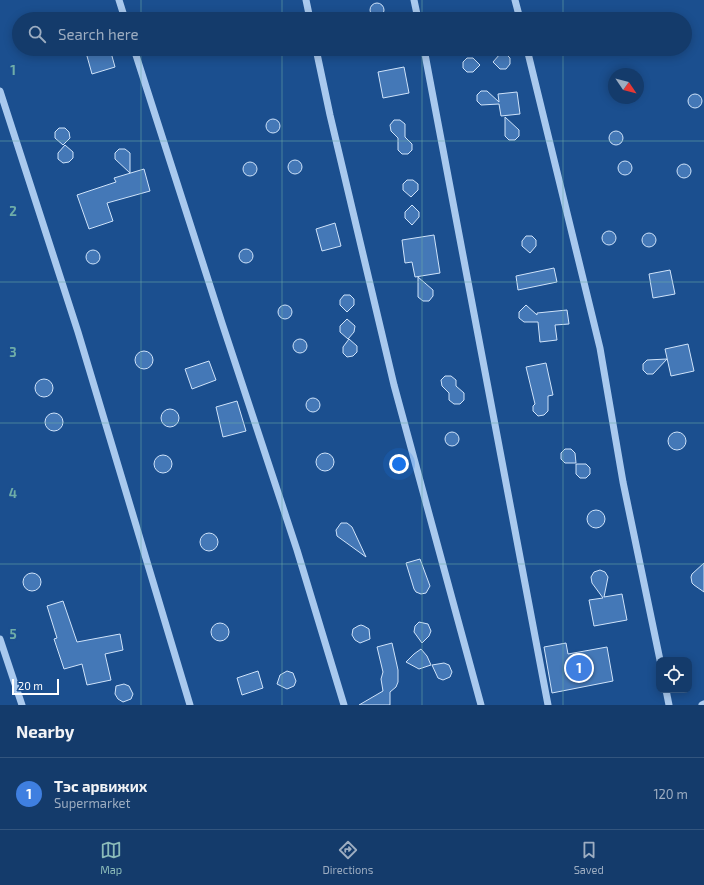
<!DOCTYPE html>
<meta charset="utf-8">
<style>
body{margin:0;font-family:"Exo 2",sans-serif;background:#214673;color:#f1f3f6}
.controls{position:absolute;right:12px;bottom:12px;display:grid;overflow:hidden;border-radius:8px;box-shadow:0 2px 10px #0003}
.controls button{width:36px;height:36px;display:grid;place-items:center;padding:0;border:0;border-bottom:1px solid #33557e;background:#143b6b;color:#f1f3f6;font:20px sans-serif}
.compass{position:absolute;left:608px;top:68px;width:36px;height:36px;border-radius:50%;background:#143b6b;box-shadow:0 2px 10px #0003;rotate:125deg}
.scale{position:absolute;left:12px;bottom:10px;width:47px;box-sizing:border-box;padding-left:4px;border:2px solid #fff;border-top:0;font-size:11px;line-height:14px;white-space:nowrap;color:#fff;-webkit-text-stroke:3px #1b4f8f;paint-order:stroke}
.you{position:absolute;left:399px;top:464px;width:14px;height:14px;margin:-10px;border:3px solid #fff;border-radius:50%;background:#1a73e8;box-shadow:0 0 0 6px #1a73e833}
.badge{display:grid;place-items:center;width:26px;height:26px;border-radius:50%;background:#8bbbb9;color:#fff;font-size:13px;font-weight:700}
.pin{position:absolute;translate:-50% -50%;border:2px solid #fff;box-shadow:0 1px 4px #0006}
.list{margin:0;padding:0;list-style:none}
h2{display:flex;justify-content:space-between;align-items:center;height:52px;margin:0;padding:0 16px;font-size:17px}
h2 small{font-size:13px;font-weight:400;color:#9dadc1}
.list li{display:grid;grid-template-columns:26px 1fr auto;gap:12px;align-items:center;box-sizing:border-box;height:72px;padding:0 16px;border-top:1px solid #33557e}
.list b{display:block;font-size:15px;white-space:nowrap}
.list p{margin:0;font-size:13px;white-space:nowrap;color:#9dadc1}
.list em{font-size:13px;font-style:normal;color:#9dadc1}
.icon{flex:none;width:22px;height:22px;fill:none;stroke:currentColor;stroke-width:2;stroke-linecap:round;stroke-linejoin:round}
.map{position:relative;flex:none;width:704px;height:705px;overflow:hidden}
.search{position:absolute;background:#143b6b;box-shadow:0 2px 10px #0003;left:12px;right:12px;top:12px;height:44px;display:flex;align-items:center;gap:10px;box-sizing:border-box;padding:0 14px;border-radius:22px;color:#9dadc1;font-size:15px}
.sheet{height:124px;background:#143b6b}
nav{display:flex;justify-content:space-around;align-items:center;box-sizing:border-box;height:56px;border-top:1px solid #33557e;background:#143b6b;font-size:11px;color:#9dadc1}
nav a{display:grid;justify-items:center;gap:2px}
nav .on{color:#8bbbb9}
.map>svg:first-child{display:block}
</style>
<div class="map">
<svg width="704" height="705" viewBox="0 0 704 705">
<rect width="100%" height="100%" fill="#1b4f8f"/>
<!-- building -->
<g fill="#4478b7" stroke="#cfe3fa">
<circle cx="377" cy="10" r="7"/>
<path d="M85,49h25l5,18 -23,7z"/>
<path d="M500,54h6l4,4v6l-4,5h-6l-7,-7z"/>
<path d="M467,58h6l7,7 -7,7h-6l-4,-4v-6z"/>
<path d="M404,67l5,26 -26,5 -5,-26z"/>
<path d="M481,91h6l12,11 -1,-8 19,-2 3,22 -19,2 -2,-12 -18,1 -4,-4v-6z"/>
<circle cx="695" cy="101" r="7"/>
<path d="M505,117l14,13v6l-4,4h-6l-4,-4z"/>
<circle cx="273" cy="126" r="7"/>
<path d="M394,120h6l5,4v13l7,7v6l-4,4h-6l-4,-4v-12l-7,-7 -1,-6z"/>
<path d="M59,128h6l4,4 1,6 -7,7 -8,-7v-6z"/>
<circle cx="616" cy="138" r="7"/>
<path d="M65,145l8,7v6l-4,4 -6,1 -5,-4v-6z"/>
<path d="M119,149h6l5,4v20l-15,-14v-6z"/>
<circle cx="295" cy="167" r="7"/>
<circle cx="625" cy="168" r="7"/>
<circle cx="250" cy="169" r="7"/>
<circle cx="684" cy="171" r="7"/>
<path d="M144,169l6,22 -43,12 6,18 -24,8 -12,-34 39,-13 -2,-4z"/>
<path d="M407,180h6l5,4v6l-7,7 -8,-7v-6z"/>
<path d="M412,205l7,7v5l-7,8 -7,-7v-6z"/>
<path d="M335,223l6,23 -19,5 -6,-22z"/>
<circle cx="609" cy="238" r="7"/>
<circle cx="649" cy="240" r="7"/>
<path d="M434,235l6,38 -25,4 -3,-15 -7,1 -3,-23z"/>
<path d="M526,236h6l4,4v6l-6,7 -8,-7v-5z"/>
<circle cx="246" cy="256" r="7"/>
<circle cx="93" cy="257" r="7"/>
<path d="M554,268l3,14 -39,8 -2,-14z"/>
<path d="M670,270l5,24 -22,4 -4,-24z"/>
<path d="M418,277l15,13v6l-4,5h-6l-5,-4z"/>
<path d="M344,295h6l4,4v6l-7,7 -7,-7v-5z"/>
<circle cx="285" cy="312" r="7"/>
<path d="M526,305l11,10v-2l30,-3 2,14 -14,1 2,15 -17,2 -2,-20h-14l-5,-4v-6z"/>
<path d="M347,319l8,7 -1,6 -6,7 -8,-7v-6z"/>
<circle cx="300" cy="346" r="7"/>
<path d="M349,339l8,7v6l-4,4 -6,1 -4,-4v-6z"/>
<path d="M688,344l6,27 -23,5 -6,-27z"/>
<circle cx="144" cy="360" r="9"/>
<path d="M667,359l-14,15h-6l-4,-4v-6l4,-4z"/>
<path d="M209,361l7,19 -24,9 -7,-20z"/>
<path d="M546,363l7,32 -5,1v15l-4,4 -6,1 -5,-5v-5l2,-2 -9,-37z"/>
<path d="M445,376h6l5,4v6l8,7v7l-4,4h-6l-5,-4v-7l-7,-7 -1,-6z"/>
<circle cx="44" cy="388" r="9"/>
<circle cx="313" cy="405" r="7"/>
<path d="M237,401l9,30 -23,6 -7,-30z"/>
<circle cx="170" cy="418" r="9"/>
<circle cx="54" cy="422" r="9"/>
<circle cx="452" cy="439" r="7"/>
<circle cx="677" cy="441" r="9"/>
<path d="M565,449h6l4,4 1,10h-11l-4,-4v-6z"/>
<circle cx="325" cy="462" r="9"/>
<circle cx="163" cy="464" r="9"/>
<path d="M576,464h10l4,4v6l-4,4h-6l-4,-4z"/>
<circle cx="596" cy="519" r="9"/>
<path d="M341,523h6l5,4 14,30 -29,-21 -1,-6z"/>
<circle cx="209" cy="542" r="9"/>
<path d="M420,559l10,27 -4,7 -5,1 -5,-2 -2,-3 -8,-26z"/>
<path d="M704,563v29l-10,-7 -2,-2 -1,-6 1,-3z"/>
<path d="M600,570l5,2 3,5 -4,20 18,-3 5,26 -33,6 -5,-26 14,-2 -11,-15 -1,-6 3,-5z"/>
<circle cx="32" cy="582" r="9"/>
<path d="M63,601l14,41 43,-8 3,16 -18,4 6,26 -24,5 -5,-21 -18,5 -10,-30 3,-1 -10,-32z"/>
<path d="M419,622l9,2 3,7 -2,5 -7,7 -8,-11 1,-6z"/>
<circle cx="220" cy="632" r="9"/>
<path d="M361,625l3,1 5,3 1,10 -10,4 -5,-3 -3,-5 1,-6 5,-3z"/>
<path d="M392,643l6,27v12l-2,5 -6,5v13h-31l24,-14 -2,-12 2,-7 -6,-25z"/>
<path d="M566,643l2,11 39,-7 6,34 -61,12 -8,-46z"/>
<path d="M421,649l6,7 4,9 -12,4 -13,-7 8,-8z"/>
<path d="M444,663l5,2 3,7 -2,5 -7,3 -5,-2 -6,-13z"/>
<path d="M258,671l5,17 -21,7 -5,-17z"/>
<path d="M287,671l6,2 3,8 -2,5 -7,3 -10,-5 3,-9z"/>
<path d="M124,684l5,2 4,8 -2,5 -8,3 -5,-3 -3,-5 1,-8z"/>
</g>
<g fill="none" stroke-linecap="round" stroke-linejoin="round">
<!-- minor -->
<g stroke="#a9c9ee" stroke-width="7">
<path d="M119,0l6,19"/>
<path d="M306,0l4,19"/>
<path d="M414,0l4,19"/>
<path d="M515,0l5,19"/>
<path d="M134,49l88,274 75,227 47,155"/>
<path d="M316,49l14,66 64,270 87,320"/>
<path d="M424,49l124,656"/>
<path d="M527,49l73,299 23,134 37,178"/>
<path d="M0,91l78,241 112,373"/>
<path d="M0,639l22,66"/>
<path d="M666,690l3,15"/>
<path d="M702,705l2,-1"/>
</g>
</g>
<!-- grid -->
<path fill="none" stroke="#6fada8" stroke-width="1" stroke-opacity="0.55" d="M141,0v19M282,0v19M422,0v19M563,0v19M141,49v656M282,49v656M422,49v656M563,49v656M0,141h704M0,282h704M0,423h704M0,564h704"/>
<g font-size="13" text-anchor="middle" font-weight="bold" fill="#6fada8" stroke="#1b4f8f" stroke-width="4" stroke-linejoin="round" paint-order="stroke">
<text x="13" y="75">1</text>
<text x="13" y="216">2</text>
<text x="13" y="357">3</text>
<text x="13" y="498">4</text>
<text x="13" y="639">5</text>
</g>
</svg>
<div class="controls">
<button><svg class="icon" aria-label="locate" viewBox="0 0 24 24"><circle cx="12" cy="12" r="6"/><path d="M12 2v4M12 18v4M2 12h4M18 12h4"/></svg></button>
</div>
<svg class="compass" viewBox="-18 -18 36 36"><path d="M0-13l5 13h-10z" fill="#e53935"/><path d="M0 13l5-13h-10z" fill="#9dadc1"/></svg>
<div class="scale">20 m</div>
<div class="you"></div>
<div class="pin badge" style="left:579px;top:668px;background:#3f7fe0">1</div>
<div class="search"><svg class="icon" aria-label="search" viewBox="0 0 24 24"><circle cx="10" cy="10" r="6"/><path d="M15 15l6 6"/></svg>Search here</div>
</div>
<section class="sheet">
<h2>Nearby<small></small></h2>
<ul class="list">
<li><span class="badge" style="background:#3f7fe0">1</span><div><b>Тэс арвижих</b><p>Supermarket</p></div><em>120 m</em></li>
</ul>
</section>
<nav>
<a class="on"><svg class="icon" aria-label="map" viewBox="0 0 24 24"><path d="M3 6l6-2 6 2 6-2v14l-6 2-6-2-6 2zM9 4v14M15 6v14"/></svg>Map</a>
<a><svg class="icon" aria-label="directions" viewBox="0 0 24 24"><path d="M12 3l9 9-9 9-9-9zM9 14v-3h6M13 9l2 2-2 2"/></svg>Directions</a>
<a><svg class="icon" aria-label="saved" viewBox="0 0 24 24"><path d="M7 4h10v16l-5-4-5 4z"/></svg>Saved</a>
</nav>
